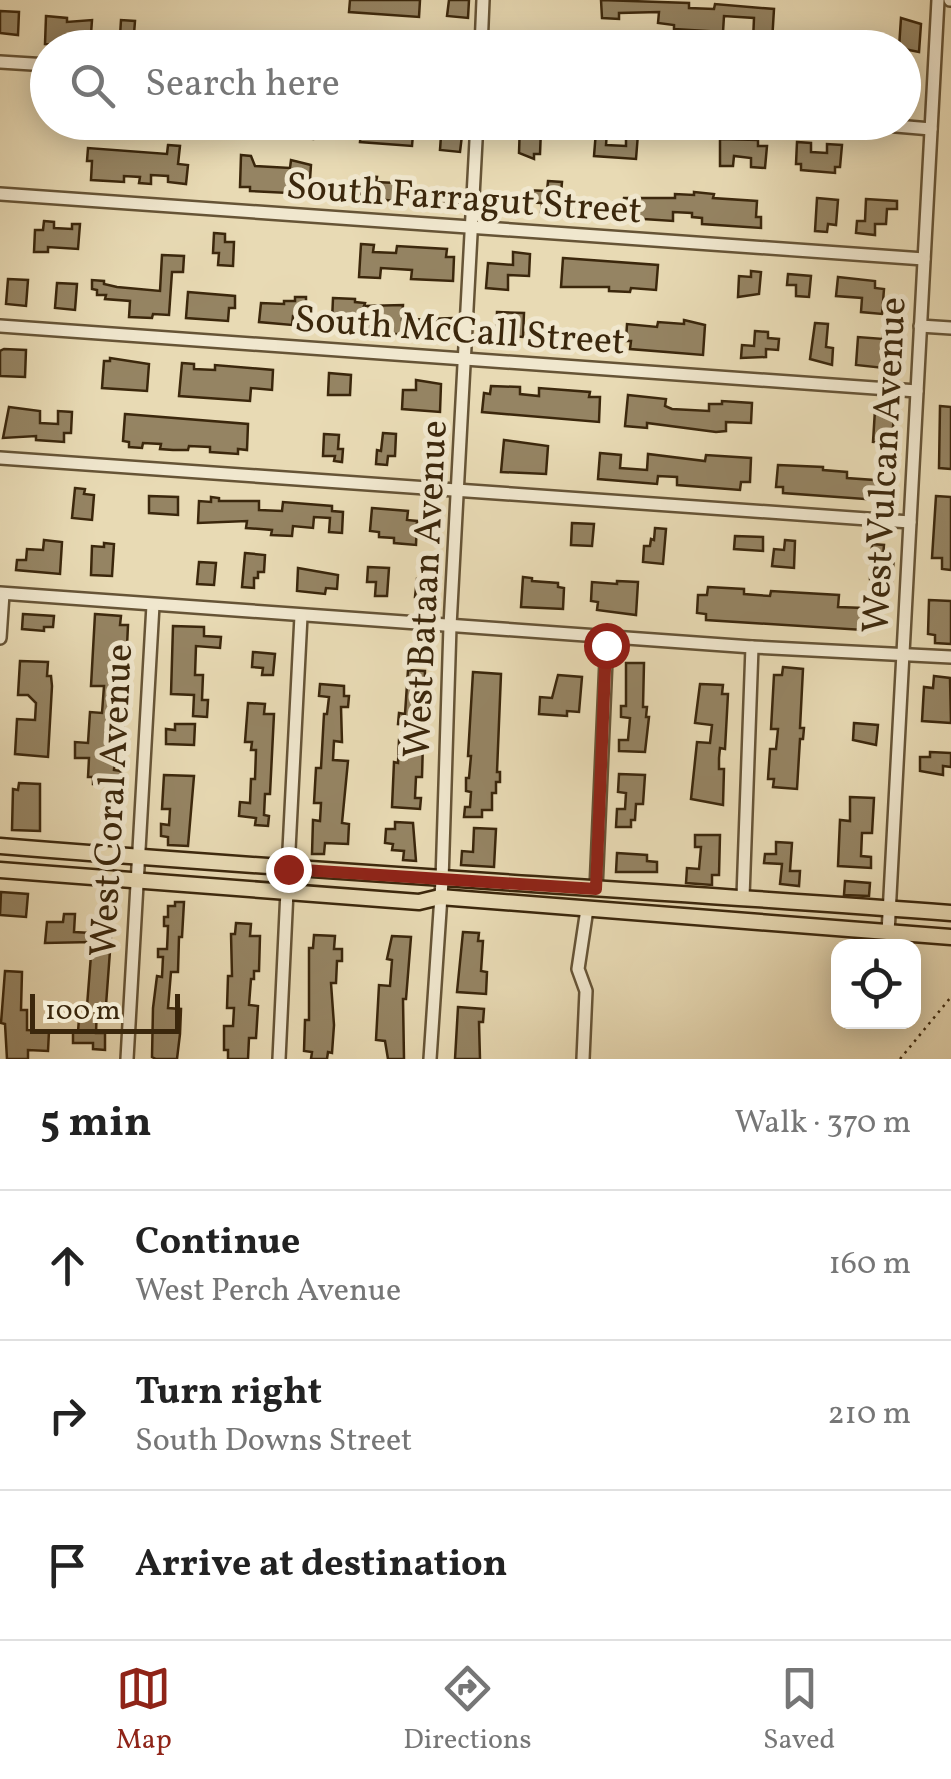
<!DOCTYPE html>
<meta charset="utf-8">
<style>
body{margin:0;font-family:Vollkorn,serif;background:#f6f6f6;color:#222}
.controls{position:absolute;right:30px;bottom:30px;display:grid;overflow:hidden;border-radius:20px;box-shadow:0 5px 25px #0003}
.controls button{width:90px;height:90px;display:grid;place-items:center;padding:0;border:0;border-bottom:2px solid #e0e0e0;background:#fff;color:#222;font:50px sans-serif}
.scale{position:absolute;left:30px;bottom:25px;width:150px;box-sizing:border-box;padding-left:10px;border:5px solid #3b270c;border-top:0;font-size:28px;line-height:35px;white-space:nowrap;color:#3b270c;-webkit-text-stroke:8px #f0e7ce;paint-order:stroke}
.stop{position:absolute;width:30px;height:30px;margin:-22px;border:8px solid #8f2418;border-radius:50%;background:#fff}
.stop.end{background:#8f2418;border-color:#fff;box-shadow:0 2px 10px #0008}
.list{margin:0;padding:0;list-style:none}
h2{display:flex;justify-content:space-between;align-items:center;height:130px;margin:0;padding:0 40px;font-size:42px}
h2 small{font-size:32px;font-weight:400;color:#767676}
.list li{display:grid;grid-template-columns:65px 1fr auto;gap:30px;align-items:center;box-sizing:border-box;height:150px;padding:0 40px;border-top:2px solid #e0e0e0}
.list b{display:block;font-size:38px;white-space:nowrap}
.list p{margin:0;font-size:32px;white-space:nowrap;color:#767676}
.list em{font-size:32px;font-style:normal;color:#767676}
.icon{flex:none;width:55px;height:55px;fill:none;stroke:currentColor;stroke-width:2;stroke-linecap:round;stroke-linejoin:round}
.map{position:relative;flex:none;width:951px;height:1059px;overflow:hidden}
.search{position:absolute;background:#fff;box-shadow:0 5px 25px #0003;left:30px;right:30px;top:30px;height:110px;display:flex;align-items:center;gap:25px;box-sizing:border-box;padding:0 35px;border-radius:55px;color:#767676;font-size:38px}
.sheet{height:580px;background:#fff}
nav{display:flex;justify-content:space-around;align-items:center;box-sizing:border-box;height:140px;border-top:2px solid #e0e0e0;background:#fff;font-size:28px;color:#767676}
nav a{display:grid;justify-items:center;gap:5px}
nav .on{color:#8f2418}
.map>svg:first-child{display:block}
</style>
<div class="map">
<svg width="951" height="1059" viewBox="0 0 951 1059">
<rect width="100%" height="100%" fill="#e8dab4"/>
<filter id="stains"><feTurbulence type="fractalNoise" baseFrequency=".002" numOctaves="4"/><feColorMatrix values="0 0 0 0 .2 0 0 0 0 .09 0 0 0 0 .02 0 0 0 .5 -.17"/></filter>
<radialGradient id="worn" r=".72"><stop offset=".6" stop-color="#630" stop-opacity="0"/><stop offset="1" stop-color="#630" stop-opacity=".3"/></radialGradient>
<!-- building -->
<g fill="#958463" stroke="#3b270c" stroke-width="2.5">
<path d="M350,0h70l-1,17 -70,-5z"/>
<path d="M449,0h20l-1,18 -21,-2z"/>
<path d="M601,0l88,3v5l25,1 1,-5 59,5 -2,33 -19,-1 1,-23 -30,-2 -1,16 -49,-3v-4l-16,-2 1,-11 -40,1v6l-17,-1z"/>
<path d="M0,11l19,1 -1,23 -18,-2z"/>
<path d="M46,16l21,2v4l25,-2 -1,14 29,2 1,-16 14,1 -1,13h7l-1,14 -95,-4z"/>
<path d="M901,18l20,6 -2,28 -20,-4z"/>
<path d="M293,122h21l-1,17 -21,-2z"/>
<path d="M362,122h52l-2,24 -52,-4z"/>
<path d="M442,122l21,5 -3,25 -20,-2z"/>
<path d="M520,123l13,1v4l8,1 -1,25h-6v5l-15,-6z"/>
<path d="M596,131l11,1 -1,13 20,1v-13l12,1 -2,25 -42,-3z"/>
<path d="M720,139l38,1v6h9l-2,22 -14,-1v-9l-17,-2 -1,10h-13z"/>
<path d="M797,142l14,1v9l16,1v-9l15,1 -2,22h-5v6l-34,-3v-6h-5z"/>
<path d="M168,145l12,1 -2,18 10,1 -2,19 -18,-2v-6l-17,-1v9l-12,-1 1,-6 -16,-1v6l-33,-2 1,-19h-5l1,-13 79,6z"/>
<path d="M241,155l10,1 4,10 35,2 1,-8 20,5 -2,29 -59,-3v-4h-10z"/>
<path d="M363,176l14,1 -1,5 20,1 1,-4 13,1 -1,9 50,3 -1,14 -97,-8z"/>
<path d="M548,181l14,1 -2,22 -6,-1 -1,10 -12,-1 1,-9 -19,-1 1,-12 23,1z"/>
<path d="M694,192l20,2 -1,4 44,3 -1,16h5v11l-59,-4v-6l-10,-1v-4l-19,-1v9l-60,-4 1,-15 9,1 1,-5h51v-4l19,1z"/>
<path d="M817,198l21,2 -2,25 -8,-1 -1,8 -12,-1z"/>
<path d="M866,199l31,2v8h-10l-1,15h-11v11l-19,-2 1,-12h8z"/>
<path d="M44,221l10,1v6l18,1v-5h8l-2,25 -30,-2v5h-14l1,-22h8z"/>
<path d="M214,233l11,1v8h9l-1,24 -15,-1 1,-12h-6z"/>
<path d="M361,244l13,1 -1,7 23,1 1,-7 50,3 -1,8h8l-1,24 -42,-2 1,-9 -31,-2 -1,10 -21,-1z"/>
<path d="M513,252l17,2 -1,22 -21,-1v15l-22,-2 2,-25 25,2z"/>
<path d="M162,255l22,1 -1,16h-11l-3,43 -16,-1 -1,4 -23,-1 1,-16 -25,-2 1,-4h-9v-5l-5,-1v-9l12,1v3l13,3 43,4z"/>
<path d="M563,258l95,7 -2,25 -25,-2 -1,4 -21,-1v-4h-48z"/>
<path d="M751,271l10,1 -2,22 -21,3 1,-21 12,1z"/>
<path d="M788,274l23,2 -2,21 -13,-1v-11h-9z"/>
<path d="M838,277l37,4v7l9,1 -2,25 -21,-2 1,-14 -26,-2z"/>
<path d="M8,279l20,1 -2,26 -20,-2z"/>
<path d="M57,283l20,1 -2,26 -20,-2z"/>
<path d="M188,292l47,4v12h-6l-1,13 -42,-3z"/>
<path d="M295,297h11v19h-13l-1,9 -33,-3 2,-19 23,1v-3h11z"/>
<path d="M333,298l22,1v3l10,1 -1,3 39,-1 -1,15 50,-2 -1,20 -110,-8 1,-8 -10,-1z"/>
<path d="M497,312l27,1 -1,24 -16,-1v5h-11z"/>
<path d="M684,320l21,5 -2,30 -73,-6 1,-8h-5l1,-17 30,3 1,-5 26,2z"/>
<path d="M815,323l13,1 -2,23 7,1 -1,17 -22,-6z"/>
<path d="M755,331l13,1v6l11,1 -1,11 -12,-1v8l-25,1 1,-13 12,1z"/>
<path d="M883,335l21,2 -2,24h-8l-1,8 -37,-4 2,-28 25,2z"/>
<path d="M4,349l22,1 -1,27 -25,-1v-25z"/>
<path d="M110,358l39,6 -2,27 -45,-3 2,-27h6z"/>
<path d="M182,363l12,1v5l21,1v-5l58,5 -1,20 -21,-2 -1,13 -71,-5z"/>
<path d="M329,373l22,2 -1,20h-22z"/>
<path d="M416,380l25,4 -1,28 -38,-3 1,-19h13z"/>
<path d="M491,386l29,1v7l19,2v-8l51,4 -1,5h11l-1,25 -117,-10 2,-19 6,1z"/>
<path d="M628,395l38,4 -1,7 7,3 37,2v-7h13v-3l30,2 -1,20 -25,-1v9l-10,1 -69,-9v5l-22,-2z"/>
<path d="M940,406l11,1v62l-12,-1z"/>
<path d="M9,407l31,4v12l18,1v-13l14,1 -1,21h-7v9l-28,-2v-4l-33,2z"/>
<path d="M875,410l19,2 -2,32 -19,-2z"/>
<path d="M125,414l123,10 -1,26 -9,-1v5l-28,-2v-5l-21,-1 -1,4h-15l-13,-1 1,-5 -18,-1 -1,5 -13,-1v-5l-6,-1z"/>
<path d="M383,433l13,1 -1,22h-7l-1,9 -11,-1 1,-14 4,1z"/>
<path d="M324,434l15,1 -1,14h5l-1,13 -8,-1 1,-5h-12z"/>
<path d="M504,440l44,6 -2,28 -45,-2z"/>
<path d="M600,453l21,2 -1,13 27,2 1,-16 57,7 1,-6 45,3 -1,24h-9l-1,8 -63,-5v-8l-19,-1 -1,8 -59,-5z"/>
<path d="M778,465l45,2v3l24,2v6l41,3 -1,6h6l-1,14 -109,-8v-6h-7z"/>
<path d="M75,488l10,1 -1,5 10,1 -2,25 -20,-2z"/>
<path d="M149,496l29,1v18l-29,-2z"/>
<path d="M936,496l15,1v73l-9,-1v-11h-10z"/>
<path d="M211,497l8,1v3h40v9l23,1 1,-9 49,4v5l11,1 -1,21 -13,-1 1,-14 -16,-1 -1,11 -20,-2 -1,10 -21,-1 1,-5 -26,-2 1,-7 -49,2 1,-22 12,1z"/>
<path d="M372,508l36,3 -1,9 10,1 -1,24 -22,-2v-5l-15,-1v-5l-9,-1z"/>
<path d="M572,523l22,1 -2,22 -21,-1z"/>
<path d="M655,528l11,1 -3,35 -20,-2 1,-16h6l1,-7 3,1z"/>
<path d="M735,536l28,1v14l-29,-2z"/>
<path d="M44,540l18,2 -2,32 -44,-4 1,-10h9l1,-11 16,1z"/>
<path d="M785,540l10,1 -1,27 -22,-2 2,-17 10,1z"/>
<path d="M104,543l10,1 -2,32 -21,-1 1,-29 12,1z"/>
<path d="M872,544l12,1 -1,11h11l-2,25 -22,-2z"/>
<path d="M245,553l20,2 -1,17h-6v6h-4v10l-12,-1z"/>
<path d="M199,562l17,1 -2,22 -17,-1z"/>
<path d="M368,567l21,1 -2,28h-12l1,-14h-9z"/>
<path d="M298,568l40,7 -1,14 -11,-1 -1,6 -28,-3z"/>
<path d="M425,575l10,1 -1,22 -19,-1 2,-18 8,1z"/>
<path d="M523,577l9,1v3l26,2v4l6,1 -1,21 -42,-2z"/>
<path d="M617,581l21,1 -2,33 -39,-5 1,-8 -7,-1 1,-19 25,2z"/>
<path d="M708,587l36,2v5l26,2 1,-5 68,4 -1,12 26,1 -1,22 -157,-10v-6l-9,-1 1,-18h9z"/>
<path d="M929,600l22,1v43l-16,-1v-8l-7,-1z"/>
<path d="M23,614l31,2 -1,11h-9v4l-22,-2z"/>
<path d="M95,614l26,2 -1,9h8l-6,125h-6l-2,20 7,1 -1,15 -27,-2v-7h-5l1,-19h-14v-16l13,1 2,-31 12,1 2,-27h-13z"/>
<path d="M173,626l31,1v9l17,1 -1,11 -24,-2 -1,29h8l-1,25h6l-1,17 -14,-1 1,-21 -23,-1z"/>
<path d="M253,652l22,2 -2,21h-11l1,-7 -11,-1z"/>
<path d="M20,661l28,1 -1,14h4l1,10 -4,71 -33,-3 2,-35 18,1 1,-17 -8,-8h-10z"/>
<path d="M626,663h18l-1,44h4l-1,10h3l-4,35 -26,-1v-11h9l2,-22 -9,-1v-11h5z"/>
<path d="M783,667l20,2 -3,59h4l-1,11h-3l-3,50 -24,-2 1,-8h-6l2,-30h6l2,-20h-7l3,-54h8z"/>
<path d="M408,670l17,1 -3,106h-6l-1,21h6l-1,11 -28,-2 2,-45 4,1 1,-23 9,1 2,-16 -12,-1 1,-11 6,1z"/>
<path d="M473,672l28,2 -4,98h3v10h-4v11h-4v17h-10v7h-18l1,-10h5l1,-15 -5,-1v-13h3l2,-22h-3z"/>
<path d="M558,675l24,2 -3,35 -12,-1v5l-28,-2 1,-17 12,1z"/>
<path d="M934,676l16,2 1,45 -29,-2 2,-34 9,1z"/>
<path d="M320,684l24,2v10h5l-1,11h-7l1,35 -8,-1 -1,19 15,1 -6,62 7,1 -1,20 -23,-1 -1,11h-12l1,-34 7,1 1,-18h-7l2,-35h5l3,-54h3l2,-17 -10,-1z"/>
<path d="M700,684l23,1 -1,9h6l-3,55 -5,-1 -1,10v11h5l-1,36 -32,-6 6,-57 13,1 2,-18 -17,-2z"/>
<path d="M248,703l17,1 -1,10h10l-4,80h-5l-1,21 5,1 -1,10 -13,-1 1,-7 -17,-2 1,-14 10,1 1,-24h4l1,-29h-5l1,-8h-7z"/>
<path d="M854,723l24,2 -2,20 -23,-5z"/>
<path d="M175,724h20l-1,21 -28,-1v-15l9,1z"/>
<path d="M930,752l21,1v14l-8,-1v9l-23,-4v-14h10z"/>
<path d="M619,774l26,1 -2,29h-7l-1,16h-4v7h-15l1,-18h8l1,-16 -8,-1z"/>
<path d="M164,775l30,1 -6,70 -20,-1v-8l-7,-1v-12l8,1 1,-16h-8z"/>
<path d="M19,783l21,1v47l-28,-1 1,-41 5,1z"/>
<path d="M850,797l24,1 -2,35h-10l-1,23 10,1v11l-33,-2 2,-46 10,1z"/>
<path d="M395,822l18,1 3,38 -13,-1 1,-9 -12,-1 1,-6 -8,-1 1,-14h9z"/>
<path d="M474,828l22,1 -2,38 -33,-2 1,-14 11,1z"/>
<path d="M695,835h25l-1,40h-7v10l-26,-2 1,-15 12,1 2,-22h-6z"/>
<path d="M776,842l16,1 -2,28h10l-1,15 -19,-2 2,-20 -18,-1 1,-9h11z"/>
<path d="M617,853l30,2v6l10,1v10h-41z"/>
<path d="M845,881l25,2 -1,13 -25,-1z"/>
<path d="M1,892l27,2 -2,23 -26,-2z"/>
<path d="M175,902h9l-2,35h-3l-1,35h-7l-3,36 13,1 -1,25 -3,25h-21l-4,-2 1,-49 4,-32 5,1 1,-20h-5v-8h9l1,-23h-4v-9h4v-11h7z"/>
<path d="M64,914h11l-1,18 18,1 1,-10 19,1 -6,81h-9l-1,28h9v17l-12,-1v-6h-20v-11h5l1,-14 7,1 6,-77 -47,1 2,-21h16z"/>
<path d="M236,923l15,1 -1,12h10l-1,35h-5v8h-3l-2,26 9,1 -2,32h-7l-1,21h-20v-9h-4v-24h9l1,-18h-7l1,-32h4l-1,-42h4z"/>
<path d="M463,932l16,1 -1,8h5l-2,30 6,1 -1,22 -29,-2z"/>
<path d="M314,935l21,1 -1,13h8v12h-5l-1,22h-5l3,42 -2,28 -4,-1 -1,7h-16l1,-7 -8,-1 1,-31h4v-72h4z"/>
<path d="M392,936l19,1 -5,62h-3l1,60h-16l-3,-18 -9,-1 3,-55 11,1 2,-26 -5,-1z"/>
<path d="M5,971l17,1 -1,38h6v20l22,1 -1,20 -20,-1v9h-21l-2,-35 -4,-1z"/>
<path d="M458,1007l26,2 -1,13h-4l1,37h-25z"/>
</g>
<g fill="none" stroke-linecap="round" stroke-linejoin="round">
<defs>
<g id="minor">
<path d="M950,0h1"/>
<path d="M481,48l2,-48"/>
<path d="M0,62l48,3"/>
<path d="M849,122l82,7"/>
<path d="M0,194l924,65"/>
<path d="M0,326l917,65"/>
<path d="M920,326l31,2"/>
<path d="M0,458l910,64"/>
<path d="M0,593l752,54 199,10"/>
<path d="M0,638l3,-44"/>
<path d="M288,869l13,-253"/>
<path d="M596,889l11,-252"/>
<path d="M743,897l9,-250"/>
<path d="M888,933l50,-933"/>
<path d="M127,1059l26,-454"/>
<path d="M279,1059l8,-168"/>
<path d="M430,1059l12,-178 8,-255 27,-504"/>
<path d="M583,1059l3,-68 -8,-22 9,-60"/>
</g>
<g id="major">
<path d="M0,846c317,26 634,43 951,67"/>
<path d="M0,870l419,32 21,-5 511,40"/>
</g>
</defs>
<!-- minor casing -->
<use href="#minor" stroke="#665436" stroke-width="16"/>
<!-- major casing -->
<use href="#major" stroke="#3b270c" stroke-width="19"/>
<!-- path -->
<path stroke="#3b270c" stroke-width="2.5" stroke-dasharray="2.5 5" stroke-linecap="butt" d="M900,1059l51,-62"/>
<!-- minor -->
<use href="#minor" stroke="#f0e7ce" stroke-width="11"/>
<!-- major -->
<use href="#major" stroke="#e8dab4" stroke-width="14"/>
</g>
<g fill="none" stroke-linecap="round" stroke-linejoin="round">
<!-- route -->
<path stroke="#8f2418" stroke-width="12" d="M288,869l308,20 10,-244"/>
</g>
<g text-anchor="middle" stroke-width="10" stroke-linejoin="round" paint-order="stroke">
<!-- street labels -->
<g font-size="38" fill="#3b270c" stroke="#f0e7ce">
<text transform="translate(464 197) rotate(4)" y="13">South Farragut Street</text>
<text transform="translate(460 329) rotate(4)" y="13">South McCall Street</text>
<text transform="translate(883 465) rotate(-87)" y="13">West Vulcan Avenue</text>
<text transform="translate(424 589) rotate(-87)" y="13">West Bataan Avenue</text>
<text transform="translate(110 800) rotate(-87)" y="13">West Coral Avenue</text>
</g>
</g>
<rect width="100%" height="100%" filter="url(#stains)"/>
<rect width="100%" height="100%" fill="url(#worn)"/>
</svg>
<div class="controls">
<button><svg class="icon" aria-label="locate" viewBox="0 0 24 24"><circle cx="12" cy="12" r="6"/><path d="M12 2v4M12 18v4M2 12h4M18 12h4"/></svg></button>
</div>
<div class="scale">100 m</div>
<div class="stop" style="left:606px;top:645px"></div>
<div class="stop end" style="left:288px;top:869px"></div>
<div class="search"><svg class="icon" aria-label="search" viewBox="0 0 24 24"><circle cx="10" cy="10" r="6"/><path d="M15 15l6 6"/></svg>Search here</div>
</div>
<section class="sheet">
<h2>5 min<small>Walk · 370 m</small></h2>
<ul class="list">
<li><svg class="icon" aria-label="ahead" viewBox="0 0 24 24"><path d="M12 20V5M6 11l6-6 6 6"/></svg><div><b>Continue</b><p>West Perch Avenue</p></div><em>160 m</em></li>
<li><svg class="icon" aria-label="right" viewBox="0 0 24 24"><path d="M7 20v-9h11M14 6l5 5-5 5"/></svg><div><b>Turn right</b><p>South Downs Street</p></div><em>210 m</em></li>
<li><svg class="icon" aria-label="arrive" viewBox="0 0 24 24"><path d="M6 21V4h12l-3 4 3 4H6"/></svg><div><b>Arrive at destination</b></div></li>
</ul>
</section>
<nav>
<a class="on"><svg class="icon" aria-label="map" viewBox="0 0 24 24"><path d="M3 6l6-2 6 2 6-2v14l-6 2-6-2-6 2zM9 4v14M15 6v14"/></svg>Map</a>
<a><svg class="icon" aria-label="directions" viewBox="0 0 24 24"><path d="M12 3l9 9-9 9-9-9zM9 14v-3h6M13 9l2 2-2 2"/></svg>Directions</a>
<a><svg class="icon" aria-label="saved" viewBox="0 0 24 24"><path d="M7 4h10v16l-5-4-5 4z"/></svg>Saved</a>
</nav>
